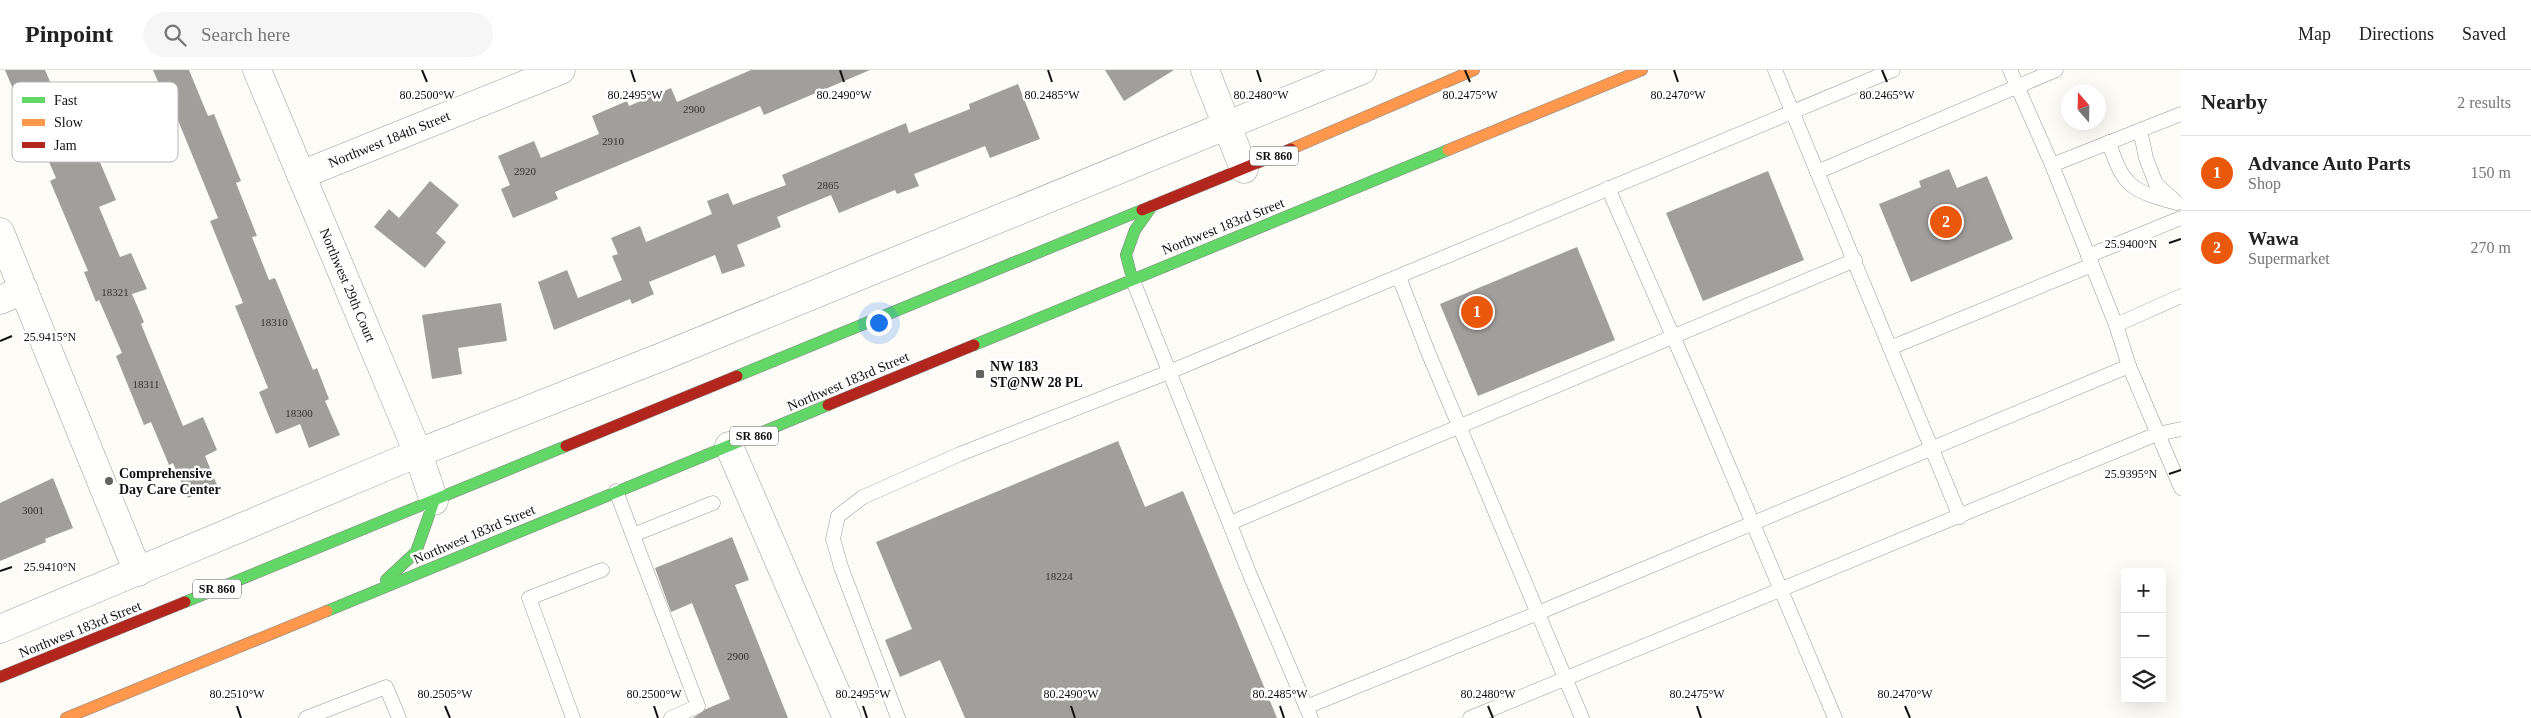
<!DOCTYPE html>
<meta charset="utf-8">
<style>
body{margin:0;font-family:Georgia,serif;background:#f6f6f6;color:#222}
.controls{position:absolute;right:15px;bottom:15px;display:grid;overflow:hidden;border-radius:5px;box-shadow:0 5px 20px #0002}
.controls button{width:45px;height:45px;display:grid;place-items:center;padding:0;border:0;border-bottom:1px solid #e0e0e0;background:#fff;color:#222;font:25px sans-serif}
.compass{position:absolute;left:2061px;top:15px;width:45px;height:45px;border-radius:50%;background:#fff;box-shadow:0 5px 20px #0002;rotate:340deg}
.you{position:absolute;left:878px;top:252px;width:18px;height:18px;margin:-12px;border:4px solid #fff;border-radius:50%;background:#1a73e8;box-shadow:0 0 0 8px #1a73e833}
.badge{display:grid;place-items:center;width:32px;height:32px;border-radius:50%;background:#ea580c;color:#fff;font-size:16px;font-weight:700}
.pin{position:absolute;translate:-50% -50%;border:2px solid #fff;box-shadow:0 1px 5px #0006}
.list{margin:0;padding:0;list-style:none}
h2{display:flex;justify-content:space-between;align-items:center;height:65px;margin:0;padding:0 20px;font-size:21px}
h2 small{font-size:16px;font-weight:400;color:#767676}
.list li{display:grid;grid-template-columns:32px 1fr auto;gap:15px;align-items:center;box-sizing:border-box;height:75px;padding:0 20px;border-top:1px solid #e0e0e0}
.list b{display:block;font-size:19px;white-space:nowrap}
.list p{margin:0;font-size:16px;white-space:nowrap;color:#767676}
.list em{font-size:16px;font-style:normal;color:#767676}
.icon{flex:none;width:28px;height:28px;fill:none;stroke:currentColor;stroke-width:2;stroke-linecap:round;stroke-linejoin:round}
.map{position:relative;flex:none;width:2181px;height:648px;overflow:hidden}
header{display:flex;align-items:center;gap:30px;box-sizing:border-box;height:70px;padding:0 25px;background:#fff;border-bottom:1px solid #e0e0e0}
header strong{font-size:24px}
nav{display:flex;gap:28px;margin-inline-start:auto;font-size:18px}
.search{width:350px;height:45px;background:#f6f6f6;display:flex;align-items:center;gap:12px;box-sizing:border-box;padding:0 18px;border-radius:28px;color:#767676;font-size:19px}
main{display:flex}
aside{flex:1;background:#fff}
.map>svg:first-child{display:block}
</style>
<header>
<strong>Pinpoint</strong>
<div class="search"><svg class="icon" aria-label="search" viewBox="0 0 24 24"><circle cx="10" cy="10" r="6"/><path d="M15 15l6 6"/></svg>Search here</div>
<nav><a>Map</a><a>Directions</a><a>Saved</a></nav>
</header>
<main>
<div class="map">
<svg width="2181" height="648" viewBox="0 0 2181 648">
<rect width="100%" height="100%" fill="#fdfcf7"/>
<!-- building -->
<g fill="#a19f9c">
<path d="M5,0h40l16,37 13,-6 42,99 -17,7 21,50 11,-4 16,36 -15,5 12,28 -3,2 42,102 20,-9 14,33 -12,6 12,29 -29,13 -15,-35 -4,2 -18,-43 -7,3 -28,-69 6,-3 -23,-53 -3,2 -12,-30 4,-1 -38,-90 6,-3 -23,-53 -4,2z"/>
<path d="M153,0h36l19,46 6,-2 27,67 -5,2 21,53 -5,1 17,43 6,-2 38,92 4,-2 12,31 -4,2 15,34 -31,13 -9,-24 -24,10 -17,-42 9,-4 -33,-82 8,-3 -33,-82 8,-3 -45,-110 -3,2z"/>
<path d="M751,0h119l-106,45 -4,-9 -205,86 3,7 -45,19 -12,-29 9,-4 -12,-29 36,-15 7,17 58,-24 -7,-18 35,-15 2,5 42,-18 6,14z"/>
<path d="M1105,0h69l-50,31z"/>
<path d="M1018,14l22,55 -50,19 -5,-12 -71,28 5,12 -22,8 -2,-4 -56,23 -8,-18 -54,22 4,10 -44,18 8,21 -23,8 -7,-19 -66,27 5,12 -22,10 -2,-5 -76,31 -16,-48 29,-12 11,28 44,-18 -10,-24 6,-2 -7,-16 29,-12 6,16 66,-28 -5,-13 21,-8 5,12 53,-20 -4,-10 95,-40 29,-12 3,10 61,-24 -1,-5z"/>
<path d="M1949,99l8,19 30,-12 26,63 -102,43 -32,-78 42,-17 -2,-6z"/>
<path d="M1768,101l36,89 -101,41 -37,-88z"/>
<path d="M430,111l29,24 -23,28 10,9 -21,26 -51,-41 15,-18 10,9z"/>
<path d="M1577,177l38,93 -137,56 -38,-92z"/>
<path d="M501,233l6,38 -49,7 4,26 -30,5 -10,-64z"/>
<path d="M1118,371l27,66 38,-16 94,227h-312l-25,-58 -40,17 -15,-37 27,-11 -36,-87z"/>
<path d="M53,408l20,50 -28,11 1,3 -46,19v-58z"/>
<path d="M732,467l17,43 -14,5 53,133h-95l13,-9 24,-10 -38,-96 -21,9 -16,-44z"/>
</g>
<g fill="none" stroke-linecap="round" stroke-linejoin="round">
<defs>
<g id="lane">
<path d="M1775,0l185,447"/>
<path d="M2010,0l42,95 64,160 13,41 52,122"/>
<path d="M2140,60l6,28 10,26 19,17"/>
<path d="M2109,72c14,46 24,49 68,61"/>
<path d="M2052,95l129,-51"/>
<path d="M1817,102l239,-102"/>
<path d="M1608,118l89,203 138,327"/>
<path d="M2088,186l93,-38"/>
<path d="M1399,207l29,75 154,366"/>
<path d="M1132,208l118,297 61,143"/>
<path d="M2116,255l65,-29"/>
<path d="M1890,278l202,-83"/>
<path d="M616,421l82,215 -27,12"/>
<path d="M1230,453l625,-263"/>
<path d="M633,465l80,-32"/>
<path d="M1306,637l232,-94 591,-247"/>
<path d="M306,648l80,-31 13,31"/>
<path d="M573,648l-44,-120 73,-28"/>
<path d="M898,648l-57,-151 -8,-28 5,-23 25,-19 97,-43 209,-82 724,-302"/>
<path d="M1470,648l687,-284 24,-5"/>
</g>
<g id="street">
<path d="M257,0l161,383 16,48"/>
<path d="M1205,0l39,99"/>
<path d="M301,105l260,-105"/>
<path d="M0,162l138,340"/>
<path d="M0,230l24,-10"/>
<path d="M729,376l118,272"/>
<path d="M0,559l418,-176 246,-97 698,-286"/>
</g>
<g id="fast">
<path d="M1132,208l-6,-23 9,-25 17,-24"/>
<path d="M974,275l474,-195"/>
<path d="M737,306l405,-166"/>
<path d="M386,510l30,-28 18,-51"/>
<path d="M185,532l381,-156"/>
<path d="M327,541l501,-206"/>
</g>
<g id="slow">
<path d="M1291,79l183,-79"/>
<path d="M1448,80l194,-80"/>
<path d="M66,648l261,-107"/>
</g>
<g id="jam">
<path d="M1142,140l149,-61"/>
<path d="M828,335l146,-60"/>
<path d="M566,376l171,-70"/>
<path d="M0,607l185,-75"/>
</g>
</defs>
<!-- lane casing -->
<use href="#lane" stroke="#979795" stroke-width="15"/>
<!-- street casing -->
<use href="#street" stroke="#979795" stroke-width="29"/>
<!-- fast casing -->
<use href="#fast" stroke="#858482" stroke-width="12"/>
<!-- slow casing -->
<use href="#slow" stroke="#858482" stroke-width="12"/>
<!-- jam casing -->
<use href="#jam" stroke="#858482" stroke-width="12"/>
<!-- lane -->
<use href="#lane" stroke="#fffffe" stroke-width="14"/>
<!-- street -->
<use href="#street" stroke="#fffffe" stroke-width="28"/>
<!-- fast -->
<use href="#fast" stroke="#63d668" stroke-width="11"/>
<!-- slow -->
<use href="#slow" stroke="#ff974d" stroke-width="11"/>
<!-- jam -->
<use href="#jam" stroke="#b3261e" stroke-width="11"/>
</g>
<!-- ticks -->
<path fill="none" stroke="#111" stroke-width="2" d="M422,0l5,12M631,0l4,12M840,0l4,12M1048,0l4,12M1257,0l4,12M1465,0l5,12M1674,0l4,12M1882,0l5,12M2169,173l12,-4M0,271l12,-5M2169,404l12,-4M0,501l12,-4M237,636l4,12M445,636l5,12M654,636l4,12M863,636l4,12M1071,636l4,12M1280,636l4,12M1488,636l5,12M1697,636l4,12M1905,636l5,12"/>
<!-- markers -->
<g fill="#646362" stroke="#fff" stroke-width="2">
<rect x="975" y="299" width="10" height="10" rx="2.5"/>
<circle cx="109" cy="411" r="5"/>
</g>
<g text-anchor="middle" stroke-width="5" stroke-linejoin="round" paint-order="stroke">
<!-- number labels -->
<g font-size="11" fill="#353434">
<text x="694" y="43">2900</text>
<text x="613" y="75">2910</text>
<text x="525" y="105">2920</text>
<text x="828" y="119">2865</text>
<text x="115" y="226">18321</text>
<text x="274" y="256">18310</text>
<text x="146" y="318">18311</text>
<text x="299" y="347">18300</text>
<text x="33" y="444">3001</text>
<text x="1059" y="510">18224</text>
<text x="738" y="590">2900</text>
</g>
<!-- shield labels -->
<g fill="#fff" stroke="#585858" stroke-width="1">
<rect x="1250" y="76.5" width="48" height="19" rx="4"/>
<rect x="730" y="356.5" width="48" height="19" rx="4"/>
<rect x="193" y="509.5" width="48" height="19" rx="4"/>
</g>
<g font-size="12" font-weight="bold" fill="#111">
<text x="1274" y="90">SR 860</text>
<text x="754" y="370">SR 860</text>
<text x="217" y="523">SR 860</text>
</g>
<!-- street labels -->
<g font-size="14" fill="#111" stroke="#fff">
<text transform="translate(389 69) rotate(-22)" y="5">Northwest 184th Street</text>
<text transform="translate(1223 156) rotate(-22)" y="5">Northwest 183rd Street</text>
<text transform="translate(348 215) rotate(67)" y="5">Northwest 29th Court</text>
<text transform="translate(848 311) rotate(-23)" y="5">Northwest 183rd Street</text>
<text transform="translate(474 464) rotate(-23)" y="5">Northwest 183rd Street</text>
<text transform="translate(80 559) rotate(-22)" y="5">Northwest 183rd Street</text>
</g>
<!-- poi labels -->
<g font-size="14" font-weight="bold" fill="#111" stroke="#fff" text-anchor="start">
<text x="990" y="301">NW 183<tspan x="990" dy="16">ST@NW 28 PL</tspan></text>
<text x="119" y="408">Comprehensive<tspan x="119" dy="16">Day Care Center</tspan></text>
</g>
</g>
<!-- legend -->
<rect x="12" y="12" width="166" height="80" rx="8" fill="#fff" stroke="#b8b8b8" stroke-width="1"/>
<rect x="22" y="27" width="23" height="6" fill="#63d668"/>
<rect x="22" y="49" width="23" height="7" fill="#ff974d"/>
<rect x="22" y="72" width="23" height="6" fill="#b3261e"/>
<g font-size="14" fill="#111">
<text x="54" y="35">Fast</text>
<text x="54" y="57">Slow</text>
<text x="54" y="80">Jam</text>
</g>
<g font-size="12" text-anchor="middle" fill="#111" stroke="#fff" stroke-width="5" stroke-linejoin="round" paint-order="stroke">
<text x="427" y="29">80.2500°W</text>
<text x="635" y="29">80.2495°W</text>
<text x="844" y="29">80.2490°W</text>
<text x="1052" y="29">80.2485°W</text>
<text x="1261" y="29">80.2480°W</text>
<text x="1470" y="29">80.2475°W</text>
<text x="1678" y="29">80.2470°W</text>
<text x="1887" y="29">80.2465°W</text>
<text x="2131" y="178">25.9400°N</text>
<text x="50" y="271">25.9415°N</text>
<text x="2131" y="408">25.9395°N</text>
<text x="50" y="501">25.9410°N</text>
<text x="237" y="628">80.2510°W</text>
<text x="445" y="628">80.2505°W</text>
<text x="654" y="628">80.2500°W</text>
<text x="863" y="628">80.2495°W</text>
<text x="1071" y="628">80.2490°W</text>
<text x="1280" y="628">80.2485°W</text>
<text x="1488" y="628">80.2480°W</text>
<text x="1697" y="628">80.2475°W</text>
<text x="1905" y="628">80.2470°W</text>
</g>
</svg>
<div class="controls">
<button>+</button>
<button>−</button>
<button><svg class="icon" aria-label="layers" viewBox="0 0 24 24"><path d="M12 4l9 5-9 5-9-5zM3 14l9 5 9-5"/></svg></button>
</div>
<svg class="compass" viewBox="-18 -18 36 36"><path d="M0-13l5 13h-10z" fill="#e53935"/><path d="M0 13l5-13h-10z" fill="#767676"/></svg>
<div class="you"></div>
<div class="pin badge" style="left:1477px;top:242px">1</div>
<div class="pin badge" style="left:1946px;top:152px">2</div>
</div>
<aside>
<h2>Nearby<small>2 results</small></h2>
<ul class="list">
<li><span class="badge">1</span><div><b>Advance Auto Parts</b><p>Shop</p></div><em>150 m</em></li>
<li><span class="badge">2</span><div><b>Wawa</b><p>Supermarket</p></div><em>270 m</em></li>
</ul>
</aside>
</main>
